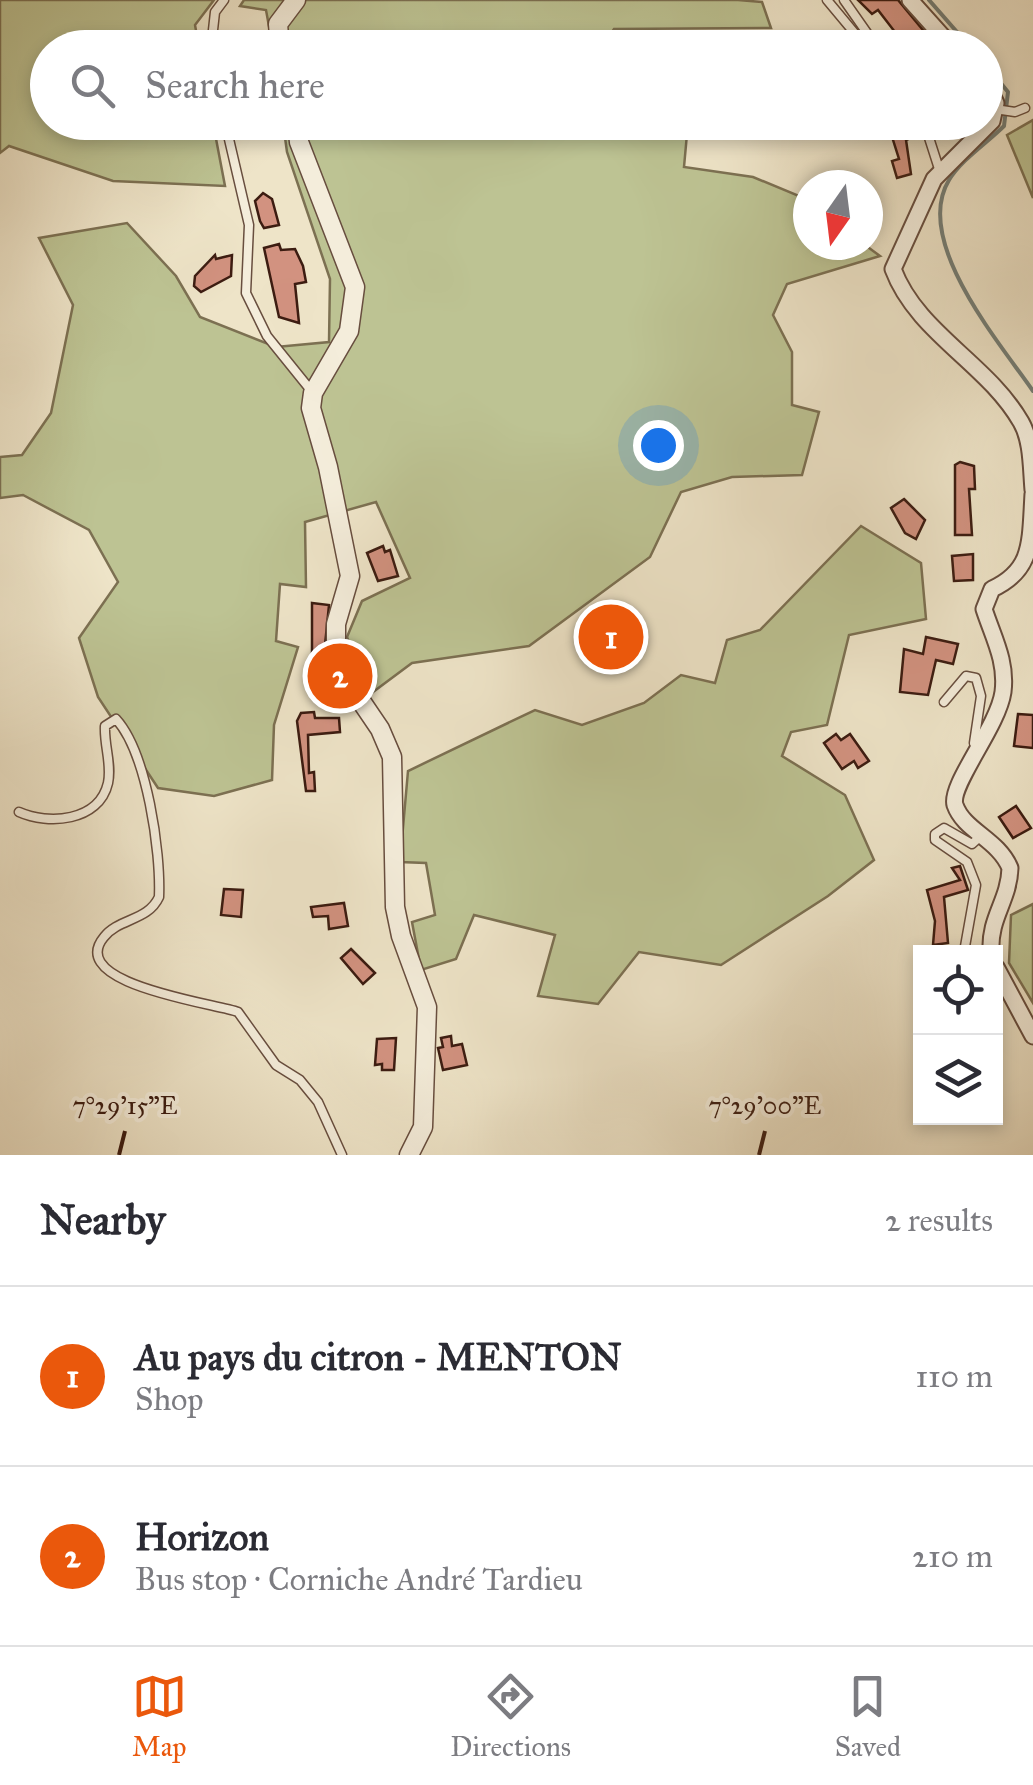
<!DOCTYPE html>
<meta charset="utf-8">
<style>
body{margin:0;font-family:"IM FELL Great Primer",serif;background:#f7f7f7;color:#2b2b33}
.controls{position:absolute;right:30px;bottom:30px;display:grid;overflow:hidden;border-radius:0px;box-shadow:0 5px 15px #0003}
.controls button{width:90px;height:90px;display:grid;place-items:center;padding:0;border:0;border-bottom:2px solid #e1e1e2;background:#fff;color:#2b2b33;font:50px sans-serif}
.compass{position:absolute;left:793px;top:170px;width:90px;height:90px;border-radius:50%;background:#fff;box-shadow:0 5px 15px #0003;rotate:194deg}
.you{position:absolute;left:658px;top:445px;width:35px;height:35px;margin:-25px;border:8px solid #fff;border-radius:50%;background:#1a73e8;box-shadow:0 0 0 15px #1a73e833}
.badge{display:grid;place-items:center;width:65px;height:65px;border-radius:50%;background:#ea580c;color:#fff;font-size:32px;font-weight:700}
.pin{position:absolute;translate:-50% -50%;border:5px solid #fff;box-shadow:0 2px 10px #0006}
.list{margin:0;padding:0;list-style:none}
h2{display:flex;justify-content:space-between;align-items:center;height:130px;margin:0;padding:0 40px;font-size:42px}
h2 small{font-size:32px;font-weight:400;color:#7c7c81}
.list li{display:grid;grid-template-columns:65px 1fr auto;gap:30px;align-items:center;box-sizing:border-box;height:180px;padding:0 40px;border-top:2px solid #e1e1e2}
.list b{display:block;font-size:38px;white-space:nowrap}
.list p{margin:0;font-size:32px;white-space:nowrap;color:#7c7c81}
.list em{font-size:32px;font-style:normal;color:#7c7c81}
.icon{flex:none;width:55px;height:55px;fill:none;stroke:currentColor;stroke-width:2;stroke-linecap:round;stroke-linejoin:round}
.map{position:relative;flex:none;width:1033px;height:1155px;overflow:hidden}
.search{position:absolute;background:#fff;box-shadow:0 5px 15px #0003;left:30px;right:30px;top:30px;height:110px;display:flex;align-items:center;gap:25px;box-sizing:border-box;padding:0 35px;border-radius:55px;color:#7c7c81;font-size:38px}
.sheet{height:490px;background:#fff}
nav{display:flex;justify-content:space-around;align-items:center;box-sizing:border-box;height:140px;border-top:2px solid #e1e1e2;background:#fff;font-size:28px;color:#7c7c81}
nav a{display:grid;justify-items:center;gap:5px}
nav .on{color:#ea580c}
.map>svg:first-child{display:block}
</style>
<div class="map">
<svg width="1033" height="1155" viewBox="0 0 1033 1155">
<rect width="100%" height="100%" fill="#eee4c8"/>
<filter id="stains"><feTurbulence type="fractalNoise" baseFrequency=".002" numOctaves="4"/><feColorMatrix values="0 0 0 0 .2 0 0 0 0 .09 0 0 0 0 .02 0 0 0 .5 -.17"/></filter>
<radialGradient id="worn" r=".72"><stop offset=".6" stop-color="#630" stop-opacity="0"/><stop offset="1" stop-color="#630" stop-opacity=".3"/></radialGradient>
<!-- green -->
<g fill="#bdc393" stroke="#7c7052" stroke-width="2.5">
<path d="M0,0h214l-19,25 4,22 -151,1v74l165,1 12,63 -112,-5 -104,-35 -9,7z"/>
<path d="M244,0h494l24,2 9,26 -157,1 -13,19h-328l-7,-38 -26,-4z"/>
<path d="M1033,120v78l-26,-63z"/>
<path d="M283,123h405l-4,44 69,10 51,21 4,3v44h57l15,11 -93,28 -14,31 19,37v53l27,7 -17,63 -70,2 -51,15 -31,65 -121,89 -117,17 -43,32 -22,-58 15,-36 48,-23 -34,-76 -71,20 1,65 -26,-3 -4,57 22,6 -24,78 -2,55 -58,16 -56,-8 -60,-91 -19,-59 39,-56 -29,-52 -66,-35 -23,3v-41l22,-2 29,-42 22,-108 -34,-67 88,-15 49,53 24,41 76,30 53,-5 1,-63 -43,-127z"/>
<path d="M861,526l60,37 5,56 -77,16 -22,90 -36,7 -9,24 63,39 29,65 -46,36 -107,69 -82,-13 -41,52 -60,-8 17,-61 -81,-20 -18,44 -35,11 -9,-48 23,-7 -9,-52 -26,-1 8,-91 127,-61 47,15 62,-22 37,-28 34,8 12,-43 33,-10z"/>
<path d="M1033,904v99l-24,-40 2,-48z"/>
</g>
<g fill="none" stroke-linecap="round" stroke-linejoin="round">
<!-- stream -->
<g stroke="#747d75" stroke-width="4">
<path d="M929,0l42,48"/>
<path d="M986,65l22,27 -4,34c-16,16 -43,34 -55,54 -37,61 51,163 84,211"/>
</g>
</g>
<!-- building -->
<g fill="#d29280" stroke="#3c1c11" stroke-width="2.5">
<path d="M858,0h40l34,41 -6,7h-36l-5,-7 10,-9 -17,-22 -6,4z"/>
<path d="M917,122l3,12 -14,6 5,34 -14,4 -5,-17 7,-2 -11,-35z"/>
<path d="M263,193l9,6 7,26 -15,3 -4,-7 -5,-20z"/>
<path d="M279,244l2,6 14,-1 8,17 3,16 -11,2 4,39 -20,-6 -15,-69z"/>
<path d="M215,255l1,4 16,-4 -1,21 -30,16 -7,-6 1,-10z"/>
<path d="M960,462l14,4 1,23h-6l3,46h-17v-70z"/>
<path d="M904,499l21,21 -9,19 -11,-6 -14,-25z"/>
<path d="M383,546l2,6 5,-2 8,26 -20,5 -11,-28z"/>
<path d="M973,554v26l-19,1 -2,-25z"/>
<path d="M312,603l17,2 -5,50h-12z"/>
<path d="M926,637l32,7 -5,20 -17,-4 -8,35 -28,-3 4,-43 19,5z"/>
<path d="M314,712l1,6h24l1,14 -32,3 1,38 5,-1 1,19h-9l-9,-70 4,-8z"/>
<path d="M1018,714l15,1v33l-19,-2z"/>
<path d="M836,734l5,6 9,-6 19,27 -11,7 -4,-7 -12,8 -18,-26z"/>
<path d="M1016,806l15,22 -18,10 -14,-21z"/>
<path d="M960,866l8,24 -24,7 4,46 -15,2 2,-24 -8,-31 33,-10 -8,-12z"/>
<path d="M224,889l19,1 -2,27 -20,-2z"/>
<path d="M344,903l4,23 -19,3 -1,-13 -15,1 -2,-10z"/>
<path d="M351,949l24,24 -12,11 -22,-26z"/>
<path d="M451,1036l1,10 10,-2 5,21 -24,5 -5,-22 5,-1 -2,-9z"/>
<path d="M396,1038l-2,32h-12v-6l-7,1 2,-26z"/>
</g>
<g fill="none" stroke-linecap="round" stroke-linejoin="round">
<defs>
<g id="service">
<path d="M827,0l40,48"/>
<path d="M844,0l28,40v8"/>
<path d="M211,48l4,-36 9,-12"/>
<path d="M995,109l20,3 10,-4"/>
<path d="M225,122l24,103 -3,68 21,43 46,57"/>
<path d="M924,122l16,50"/>
<path d="M944,702l22,-26 10,2 5,18 -7,47"/>
<path d="M19,812c29,13 80,10 89,-29 4,-19 -4,-37 -3,-57l11,-7c31,34 45,133 43,178 -11,24 -40,21 -55,40 -39,47 108,66 134,75l38,53 24,15 18,22 24,53"/>
<path d="M964,952l12,-67 -9,-23 -32,-22v-6l9,-6 28,16 11,-10"/>
</g>
<g id="minor">
<path d="M910,0l43,48"/>
<path d="M986,83l10,20 -4,18 -58,58 -41,90c24,64 94,94 128,153 11,19 10,46 12,68"/>
<path d="M991,952c-2,-35 18,-51 19,-84 -12,-29 -46,-37 -55,-63 -6,-20 43,-78 48,-113 4,-31 -10,-55 -19,-83l8,-20c41,-19 38,-46 41,-95"/>
<path d="M996,967l37,69"/>
</g>
<g id="tertiary">
<path d="M280,48l-2,-24 18,-24"/>
<path d="M297,122l2,20 56,145 -6,44 -36,62 -2,15 17,59 22,109 -14,48v29l6,20 38,56 12,28 3,150 6,29 26,71 -4,120 -14,28"/>
</g>
</defs>
<!-- service casing -->
<use href="#service" stroke="#684e3f" stroke-width="11"/>
<!-- minor casing -->
<use href="#minor" stroke="#684e3f" stroke-width="19"/>
<!-- tertiary casing -->
<use href="#tertiary" stroke="#684e3f" stroke-width="21"/>
<!-- service -->
<use href="#service" stroke="#f4eddb" stroke-width="8"/>
<!-- minor -->
<use href="#minor" stroke="#f4eddb" stroke-width="15"/>
<!-- tertiary -->
<use href="#tertiary" stroke="#f4eddb" stroke-width="18"/>
</g>
<!-- ticks -->
<path fill="none" stroke="#3c1c11" stroke-width="4" d="M119,1155l6,-24M759,1155l6,-24"/>
<g font-size="25" text-anchor="middle" fill="#3c1c11" stroke="#f4eddb" stroke-width="8" stroke-linejoin="round" paint-order="stroke">
<text x="125" y="1114">7°29'15"E</text>
<text x="765" y="1114">7°29'00"E</text>
</g>
<rect width="100%" height="100%" filter="url(#stains)"/>
<rect width="100%" height="100%" fill="url(#worn)"/>
</svg>
<div class="controls">
<button><svg class="icon" aria-label="locate" viewBox="0 0 24 24"><circle cx="12" cy="12" r="6"/><path d="M12 2v4M12 18v4M2 12h4M18 12h4"/></svg></button>
<button><svg class="icon" aria-label="layers" viewBox="0 0 24 24"><path d="M12 4l9 5-9 5-9-5zM3 14l9 5 9-5"/></svg></button>
</div>
<svg class="compass" viewBox="-18 -18 36 36"><path d="M0-13l5 13h-10z" fill="#e53935"/><path d="M0 13l5-13h-10z" fill="#7c7c81"/></svg>
<div class="you"></div>
<div class="pin badge" style="left:611px;top:637px">1</div>
<div class="pin badge" style="left:340px;top:676px">2</div>
<div class="search"><svg class="icon" aria-label="search" viewBox="0 0 24 24"><circle cx="10" cy="10" r="6"/><path d="M15 15l6 6"/></svg>Search here</div>
</div>
<section class="sheet">
<h2>Nearby<small>2 results</small></h2>
<ul class="list">
<li><span class="badge">1</span><div><b>Au pays du citron - MENTON</b><p>Shop</p></div><em>110 m</em></li>
<li><span class="badge">2</span><div><b>Horizon</b><p>Bus stop · Corniche André Tardieu</p></div><em>210 m</em></li>
</ul>
</section>
<nav>
<a class="on"><svg class="icon" aria-label="map" viewBox="0 0 24 24"><path d="M3 6l6-2 6 2 6-2v14l-6 2-6-2-6 2zM9 4v14M15 6v14"/></svg>Map</a>
<a><svg class="icon" aria-label="directions" viewBox="0 0 24 24"><path d="M12 3l9 9-9 9-9-9zM9 14v-3h6M13 9l2 2-2 2"/></svg>Directions</a>
<a><svg class="icon" aria-label="saved" viewBox="0 0 24 24"><path d="M7 4h10v16l-5-4-5 4z"/></svg>Saved</a>
</nav>
